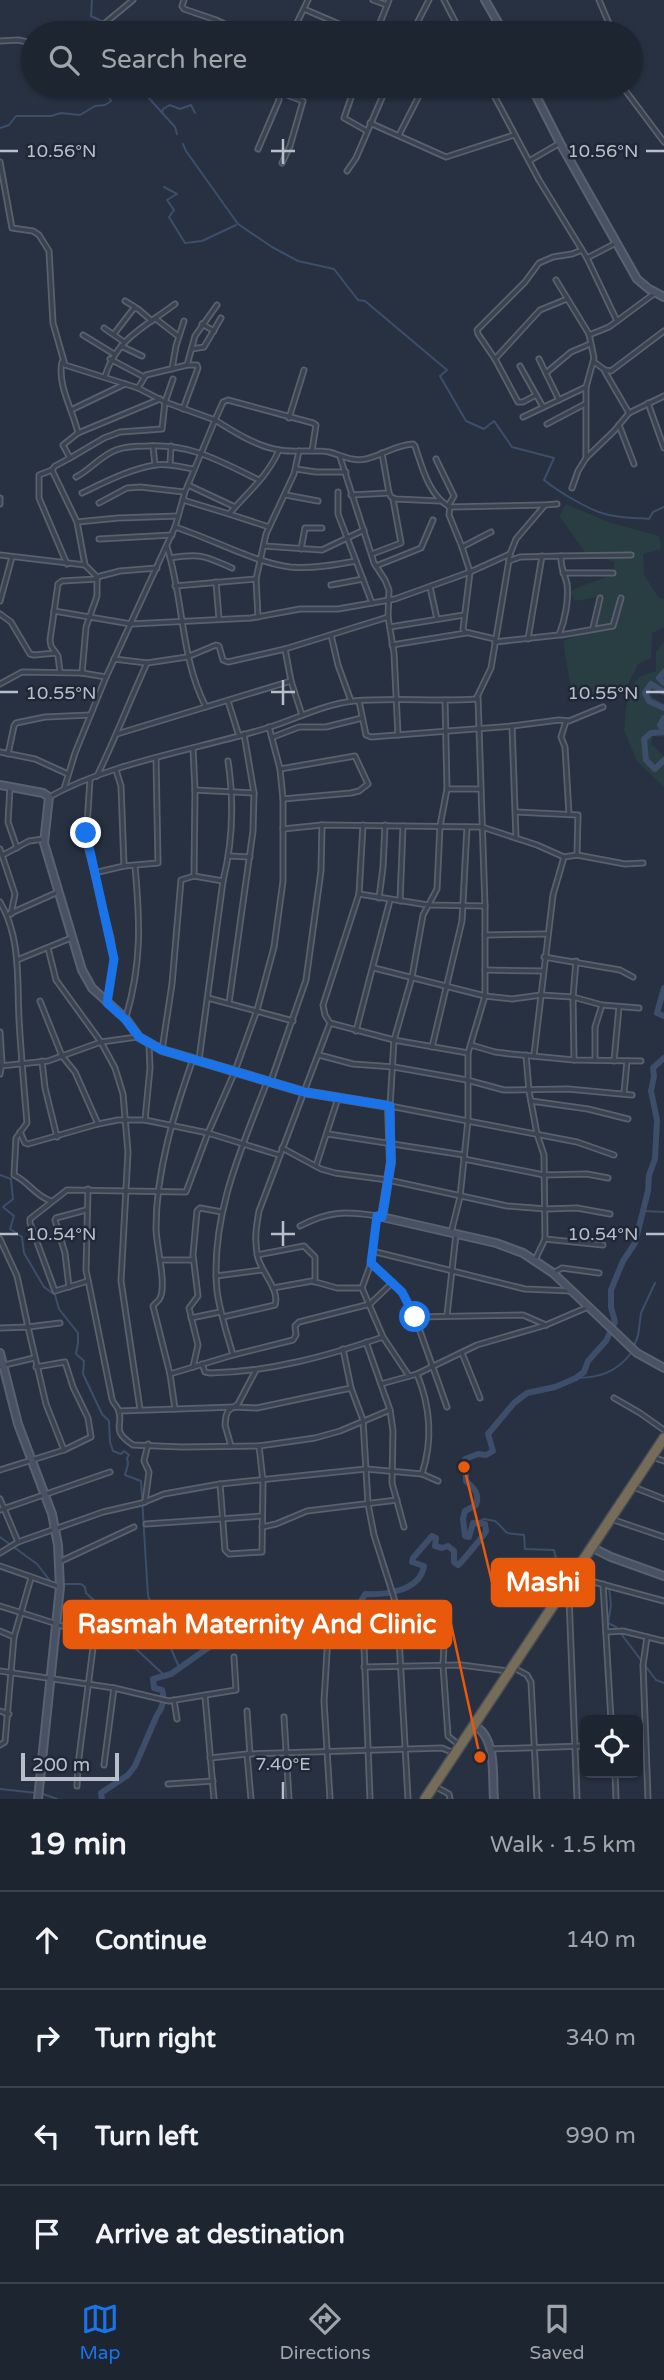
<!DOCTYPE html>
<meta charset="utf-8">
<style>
body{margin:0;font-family:"Varela Round",sans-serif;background:#252d39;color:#f1f3f6}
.controls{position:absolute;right:21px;bottom:21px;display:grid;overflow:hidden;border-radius:10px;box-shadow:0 2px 5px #0004}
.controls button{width:63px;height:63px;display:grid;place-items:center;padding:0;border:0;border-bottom:2px solid #3b424d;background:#1d2531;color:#f1f3f6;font:35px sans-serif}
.scale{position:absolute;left:21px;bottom:18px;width:98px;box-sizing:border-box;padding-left:7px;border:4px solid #b8bfcb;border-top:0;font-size:19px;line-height:24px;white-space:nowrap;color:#b8bfcb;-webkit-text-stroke:5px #202837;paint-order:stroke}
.stop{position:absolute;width:21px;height:21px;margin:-16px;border:5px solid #1a73e8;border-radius:50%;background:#fff}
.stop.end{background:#1a73e8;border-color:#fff;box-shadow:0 2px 7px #0008}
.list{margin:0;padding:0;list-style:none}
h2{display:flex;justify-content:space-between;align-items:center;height:91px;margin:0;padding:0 28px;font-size:30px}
h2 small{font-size:23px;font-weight:400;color:#a0a5ab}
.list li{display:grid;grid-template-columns:46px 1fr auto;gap:21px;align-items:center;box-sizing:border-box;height:98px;padding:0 28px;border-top:2px solid #3b424d}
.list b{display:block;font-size:26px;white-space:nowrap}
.list em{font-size:23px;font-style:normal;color:#a0a5ab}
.icon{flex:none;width:38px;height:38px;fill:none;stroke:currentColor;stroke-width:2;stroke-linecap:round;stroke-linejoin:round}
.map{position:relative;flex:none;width:664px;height:1799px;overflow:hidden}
.search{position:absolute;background:#1d2531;box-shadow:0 2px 5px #0004;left:21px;right:21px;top:21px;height:77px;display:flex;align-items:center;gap:18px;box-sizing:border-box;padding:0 24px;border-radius:38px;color:#a0a5ab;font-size:26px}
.sheet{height:483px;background:#1d2531}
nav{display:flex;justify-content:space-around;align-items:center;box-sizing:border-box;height:98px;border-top:2px solid #3b424d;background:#1d2531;font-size:19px;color:#a0a5ab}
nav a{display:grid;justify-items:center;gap:4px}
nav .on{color:#1a73e8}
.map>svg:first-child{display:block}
</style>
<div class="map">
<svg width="664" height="1799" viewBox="0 0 664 1799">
<rect width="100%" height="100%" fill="#273141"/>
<!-- green -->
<g fill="#293e42">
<path d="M566,504l42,18 51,14 2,13 -18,5 2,22 13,21 6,2v28l-12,6 -1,25 -13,6 -15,31 -51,-1 -9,-53 33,-13 -3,-20 12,-12 -30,5 -6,-10 45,-17v-12l-29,-10 -26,-36z"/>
<path d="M664,642v53l-14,-5 1,6 13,8v33l-11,-1 -2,8 13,12v31l-27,-26 -13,-31 2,-22 5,-20 8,-11 17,-6v-19z"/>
</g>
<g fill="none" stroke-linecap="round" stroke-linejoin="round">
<!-- stream -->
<g stroke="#3d4e6a" stroke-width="2">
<path d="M92,0l-1,16 15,7 3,10"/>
<path d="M138,86l37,41 2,7"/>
<path d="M162,113l1,-4 7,-4 10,4 11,-4 4,8"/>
<path d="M0,128l9,-3 7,-9h35l10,-3 19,2 15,-9 10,-1 6,-4 -2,-4 10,-7 1,-4"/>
<path d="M183,144l3,7 52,73 34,23 26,14 36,8 24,31 7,1 82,69 -7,6 26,45 18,8 10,-8 18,26 42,11 -10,22c15,12 46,31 65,35 13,3 27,3 40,4l4,-7 11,-5"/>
<path d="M164,187l13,7 -10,6 7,10 -5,7 16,26 17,-2 34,-16"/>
<path d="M0,1175l11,4 2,20 -10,8 11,9 -4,13 12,8 2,16 20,34 11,8 4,14 19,24v10l-2,11 8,7 -1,13 19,40 7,7 1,21 3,9 8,3 3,-3 5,4 -2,3 1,6 -3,11 16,6 7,115 31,71"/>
<path d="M644,1211l20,1"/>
<path d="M633,1348l5,-12 3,-23 14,-30"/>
<path d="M576,1378c23,0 41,-6 55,-25"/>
<path d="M478,1522l6,-3 11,2c17,15 5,11 29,14l1,14 29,1 5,22 5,3"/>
<path d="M0,1537l37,27 14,18"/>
<path d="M63,1584h18l4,3 1,6 13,12 22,30 43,40"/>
<path d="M583,1584l8,-6 12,4"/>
<path d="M609,1587l2,18 -3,18 8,4 40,53 8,3"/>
<path d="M0,1789l37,4"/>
<path d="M43,1794l14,5"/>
</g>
<!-- river -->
<g stroke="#3d4e6a" stroke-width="6">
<path d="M664,672l-5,6 5,5"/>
<path d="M664,692l-13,-8 -6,9 4,8 15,7"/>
<path d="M664,718l-4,7 4,5"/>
<path d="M664,732l-13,1 -7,6 2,21 9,9 9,-9"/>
<path d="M664,988l-7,25 7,3"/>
<path d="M102,1799l-1,-6 27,-18 7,-9 22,-51c6,-8 8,-15 5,-25l-8,-2 -1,-9 18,-5 44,-31c7,-12 12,-54 37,-32l1,9c19,2 40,4 56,-7 27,6 42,9 56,-19 21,1 55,-3 59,-28l-12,-4 1,-4 19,-22 4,2 -1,8 7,2 6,-2 6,5v11l4,3c4,-3 27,-31 28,-34 0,-3 -1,-5 -1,-7l-12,-1 -4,14 -4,-1 -2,-17 2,-8 11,-6c4,-11 -2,-17 -10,-24v-10l-2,-4 1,-8 13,-5 8,1 7,-4 -5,-17 26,-31 13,-10 28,-6 21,-9 8,-6 4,-11 18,-20 9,-19 -4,-15v-17l12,-29 12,-18 13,-52 1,-16 6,-16 2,-39 -6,-29 3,-15 -1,-8 11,-10"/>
</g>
<defs>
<g id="street">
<path d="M184,0l-2,6 2,3 32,11 28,13"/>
<path d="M373,0l14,5"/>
<path d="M444,0l17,33"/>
<path d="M599,0l14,33"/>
<path d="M304,9l56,24"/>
<path d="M93,33l40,-33"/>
<path d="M292,33l16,-33"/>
<path d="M376,33l13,-33"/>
<path d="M412,33l17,-33"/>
<path d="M451,33l5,-9"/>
<path d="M0,41l18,-1 15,3"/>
<path d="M355,86l-11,32 23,13"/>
<path d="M489,86l50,94 48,78 30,63"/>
<path d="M622,86l42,56"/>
<path d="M279,92l24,9 -13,45 -8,17"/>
<path d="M370,123l76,34 68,-22"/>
<path d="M399,135l25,-49"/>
<path d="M258,149l21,-49v-8l-3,-6"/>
<path d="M529,161l31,-18"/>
<path d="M0,162l12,66 21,3 6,4 10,16 4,72 12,42 73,23 27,14 50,18 -30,72 -10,35 -69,150 -31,76 -11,36"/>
<path d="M347,171l9,-13 31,-72"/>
<path d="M587,258l29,-15"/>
<path d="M556,280l33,54 5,24 -8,29v71"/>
<path d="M567,299l-27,11 -45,49 -17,-25 -1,-4 48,-48 14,-19 14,-6 19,-3 10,-4"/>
<path d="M125,301l10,6"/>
<path d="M156,319l22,17"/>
<path d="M202,324l12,7"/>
<path d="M104,328l20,14"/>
<path d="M114,334l20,-26 4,1 14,12"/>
<path d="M83,335l31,19"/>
<path d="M589,335l20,-8 46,-34"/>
<path d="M121,346l21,10"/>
<path d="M192,349l12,-2 17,-29"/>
<path d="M110,359l34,18"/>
<path d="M495,359l23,43h5l13,-7"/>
<path d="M539,359l20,41"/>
<path d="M62,362c-5,23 11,48 16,71l-15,12 7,13 -15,8 -3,4 25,52 8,43"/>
<path d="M594,362l11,8 6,1 53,-40"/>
<path d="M187,365l8,-29 22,-31"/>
<path d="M520,366l23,41"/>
<path d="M172,369l4,-23 8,-25"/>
<path d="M605,372l24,41"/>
<path d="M546,373l25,-21 19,-8"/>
<path d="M105,376c12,-38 40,-49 70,-72"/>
<path d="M138,388l8,-13 41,-10h10l1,3 -15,41"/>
<path d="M648,403l16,45"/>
<path d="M71,410l54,-26"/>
<path d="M523,417l63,-30"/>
<path d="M289,418l15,-48"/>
<path d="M547,424l38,-20"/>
<path d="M619,425l15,39"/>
<path d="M78,433l82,-34"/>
<path d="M153,446l2,19"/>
<path d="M312,451l4,-26 -3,-2 -85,-23 -5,2 -8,18c19,12 41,26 64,30 17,3 33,-1 50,2 12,3 23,10 37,7 17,-4 29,-14 47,-15l2,2c7,21 14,50 35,61l93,-2"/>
<path d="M340,457l34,106 11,17 4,10 -1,27 6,36 4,82"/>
<path d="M70,458l34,-20 16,-6 42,-3 3,-27 8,-23"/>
<path d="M436,459l18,37 -6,10"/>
<path d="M170,464l1,-18"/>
<path d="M296,469l20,3h30"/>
<path d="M52,470l-13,5v23l28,66"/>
<path d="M76,477c14,-7 24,-21 40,-27 10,-4 21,-4 31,-4 46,-2 72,15 112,34"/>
<path d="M188,485l47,22"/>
<path d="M572,488l6,-17 8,-13 28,-27 15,-18 35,-17"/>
<path d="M338,492v22l18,47"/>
<path d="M82,493c23,-11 48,-24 73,-28 13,-2 26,2 38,4"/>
<path d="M389,493l2,4 5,2 44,2"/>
<path d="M286,495l32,6"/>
<path d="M351,495l38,-2 -7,-40"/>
<path d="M0,498v6"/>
<path d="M183,500l46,14c18,-21 39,-38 50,-64"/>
<path d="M99,503l28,-15 13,-1 44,5"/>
<path d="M450,507l-1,8 13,32"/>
<path d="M229,514l40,13"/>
<path d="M77,522l41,-4 60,-2"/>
<path d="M175,527c35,11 81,36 115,40 22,2 45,-2 66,-6l16,42"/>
<path d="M491,532l-29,15 8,25 -7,57 2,3 30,7"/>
<path d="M99,539l73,-4"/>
<path d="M264,546l58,4 42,-20"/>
<path d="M167,547c17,53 13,110 39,160"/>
<path d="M301,549l4,-21h17"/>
<path d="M372,554l29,-11 -8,-44"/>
<path d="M0,555l85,10 12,12v19l-11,31 -4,46"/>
<path d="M561,556l70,-1"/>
<path d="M170,558c31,-5 35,-2 62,10"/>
<path d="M376,566l45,-18 12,-28"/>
<path d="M563,573h50"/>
<path d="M97,577l23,-6 37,-3"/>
<path d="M216,582l3,37"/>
<path d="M331,585l32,-6"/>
<path d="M175,586l81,-7"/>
<path d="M430,587l7,32"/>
<path d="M0,601l12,-44"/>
<path d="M54,611l77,13 120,-6 49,-9h38l57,-10 75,-27 40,-18"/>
<path d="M0,614l11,8 19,32 4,1 22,-2"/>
<path d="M258,617l-2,-38 10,-45 28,-60 5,-23"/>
<path d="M390,627l74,-12"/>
<path d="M593,628l7,-30"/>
<path d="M331,635l7,30 13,36"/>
<path d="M561,635l52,-9 8,-28"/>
<path d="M528,639l14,-83"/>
<path d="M495,642l64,-7c6,-15 10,-35 8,-51 -2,-11 -7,-15 -6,-28l-41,1 -11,4"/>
<path d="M392,645l74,-12"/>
<path d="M285,649l6,32 11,34"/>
<path d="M114,659l33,4 40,-6 29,-12 3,1 4,14 5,2 57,-13 103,-32"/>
<path d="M60,672l-2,-16 -7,-10 -1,-6 8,-56 4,-3 35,-2"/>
<path d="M0,684l22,-12 60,1 24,4"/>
<path d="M445,700l2,89 -7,37 -3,63 -14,26 -11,62 -18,63 -4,66 187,36 37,13"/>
<path d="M228,701l11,35"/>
<path d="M359,701l7,34 5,2 141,-11 47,-6 10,1 34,-14"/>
<path d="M566,721l-5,16 4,10 4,67"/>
<path d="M512,726l4,112"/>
<path d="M117,734l174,-53"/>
<path d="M273,737l26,-10h27l36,-9"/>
<path d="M193,748l2,42 -1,86"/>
<path d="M0,752l35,7 33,15"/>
<path d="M8,754l6,-28 2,-3 29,-6 45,-2"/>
<path d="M280,769l75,-13 13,28 -9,7 -8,2 -68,6"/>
<path d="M116,770l5,16 3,80"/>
<path d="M97,776c18,-37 33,-76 50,-113"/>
<path d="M90,779l-4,63 25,96 3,21 -7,41"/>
<path d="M10,787l-2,35 9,26"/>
<path d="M447,789h33"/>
<path d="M195,790l59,3"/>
<path d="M49,797c63,-35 150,-48 218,-69 29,-9 57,-24 87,-27 40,-4 82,1 122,-2l15,-31 19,-114 6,-15 29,-34 12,-1"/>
<path d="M516,812l62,3 -1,40"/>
<path d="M363,825l-4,69 -36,111 2,10 5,8 64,17 74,13"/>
<path d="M283,829l39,-4 160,2 55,18 27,12 13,-2 48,9 18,-1"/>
<path d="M0,849l15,45 -4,20"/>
<path d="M3,855l26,-14 15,-2"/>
<path d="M229,856l21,1"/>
<path d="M94,873l30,-7 34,-3 -2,-105"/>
<path d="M359,894l69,11 57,1"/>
<path d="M379,898l4,-31 2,-42"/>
<path d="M400,901l3,-75"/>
<path d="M0,902c21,35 17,78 19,117 2,35 5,69 8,104l-11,15 -2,37c14,6 21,21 37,26"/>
<path d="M9,914l49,-22"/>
<path d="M485,935l61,-1"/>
<path d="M48,948l8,32 45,62 14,26 8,26 5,58 -7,129 19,128"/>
<path d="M544,957l76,13 13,7"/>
<path d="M17,960l54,-22"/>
<path d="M374,968l111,28 27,3 29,-4 32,2 29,8 37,3"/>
<path d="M485,970l58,1"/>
<path d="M208,998l85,23"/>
<path d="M40,1001l22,55 13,16 23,52"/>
<path d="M229,1003l24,-172 1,-38 -10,-59"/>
<path d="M126,1017c16,-54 14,-95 9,-151"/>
<path d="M356,1031l34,-131"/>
<path d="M0,1032l2,31 -2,11"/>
<path d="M471,1045l24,7 16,2 63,6 67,1"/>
<path d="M432,1047l30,-126 5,-94"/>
<path d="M162,1050l10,-66 9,-104 13,-4 29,5"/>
<path d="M319,1055l34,9 41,3 73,13 37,10 64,-1 64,6"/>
<path d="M526,1055l3,36 8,43 7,21 1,84 -10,21"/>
<path d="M534,1055l19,-160 11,-38"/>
<path d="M199,1060l24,-179c10,-40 11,-80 5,-120"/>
<path d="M574,1060l-1,-63 3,-36"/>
<path d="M595,1060v-33l7,-22"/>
<path d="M42,1061l3,27 12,49"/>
<path d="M614,1061l5,-54"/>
<path d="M0,1066l48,-5 53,-19 36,-5"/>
<path d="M271,1081l35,-101 15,-109 1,-46"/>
<path d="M624,1093l3,-32"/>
<path d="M531,1101l57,8 40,10"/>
<path d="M145,1120l5,-52 -1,-24"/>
<path d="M20,1132l5,11 3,1 70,-20 20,-4h27l63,13 71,22"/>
<path d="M328,1134l136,21"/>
<path d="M282,1148l39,21 14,4 53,7 119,26 39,3 31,-1 33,6"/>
<path d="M464,1159l80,16 43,-1 21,4"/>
<path d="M316,1166l22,-68"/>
<path d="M88,1189l-2,81 26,129c1,4 4,6 6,10 7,16 -9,20 15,36l49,2 77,-1 56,-8 25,-7 50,-21"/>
<path d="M377,1216l-6,47 -9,25 21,49 26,39"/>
<path d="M300,1226c29,-15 45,-15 77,-10"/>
<path d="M451,1233l9,-36 4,-38 4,-39v-67l17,-57v-90l-7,-208"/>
<path d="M0,1239l17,37 11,51 32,-4"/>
<path d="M545,1239l58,6"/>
<path d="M372,1251l153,38 47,2"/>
<path d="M257,1255l47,-9 11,11v25"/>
<path d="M160,1260h33"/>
<path d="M371,1263l32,31 12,23 32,90"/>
<path d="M553,1273l9,-5 37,5"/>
<path d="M216,1276l46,-6"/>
<path d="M88,1281l-33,10 -25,-68v-4l37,-29 119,2 22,-59 27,-62 22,-61 17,-63 9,-66v-82l-3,-30 -11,-42"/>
<path d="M69,1287l-4,-34 -10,-33 1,-2 30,-8"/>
<path d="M273,1288l39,-7 25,7h25"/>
<path d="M447,1315l9,-81"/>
<path d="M223,1317l52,-12c5,-15 -13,-32 -17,-47 -4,-17 -2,-30 1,-47l71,-188"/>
<path d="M415,1317l108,-2 23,10"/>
<path d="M191,1318l29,-6"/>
<path d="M0,1328l28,-1 18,77 18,46"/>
<path d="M366,1342l24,68 3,21 -1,52 12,44"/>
<path d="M462,1353l18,45"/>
<path d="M233,1355c-6,-21 -13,-42 -16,-64 -7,-74 24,-142 50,-209"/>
<path d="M202,1364l3,8 5,1c60,-1 117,-17 173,-36"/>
<path d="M0,1366l34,-8"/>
<path d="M193,1367l5,-22 -9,-37 9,-12 -5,-41 4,-44 3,-3 22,4"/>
<path d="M170,1374l63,-19 60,-15 3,-5 -1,-9 4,-4 71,-18 23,-22"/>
<path d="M417,1374c14,34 16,66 5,100"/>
<path d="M381,1384l36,-10 60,-29 69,-20 42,-18"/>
<path d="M614,1398l26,15 24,17"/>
<path d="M175,1409l-5,-35 -17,-68c2,-3 6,-5 7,-8 7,-13 -4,-53 -4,-70 0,-57 18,-115 37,-169"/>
<path d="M119,1411l116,-4 22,1 94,-20"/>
<path d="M231,1446l-6,-21 1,-9 2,-5 10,-7 18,-34"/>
<path d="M655,1458l9,3"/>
<path d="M0,1470l64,-20 27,-13 -3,-19 -15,-31 -8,-25 -29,5"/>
<path d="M220,1484l5,66 4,4 33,-2 1,-71 -4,-35"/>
<path d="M636,1488l28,11"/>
<path d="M0,1499l18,43"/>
<path d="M145,1502l4,-30 -5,-11 4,-17"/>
<path d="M0,1510l110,-38"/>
<path d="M614,1520l50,17"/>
<path d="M146,1524l116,-8"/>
<path d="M262,1527l14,-3 31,-13 90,-11"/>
<path d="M0,1553l18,-11 85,-30 39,-9 22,-9 56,-10 146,-15 56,5 16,7"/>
<path d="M59,1562l75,-35"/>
<path d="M0,1566l60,21"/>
<path d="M603,1584l8,136"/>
<path d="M0,1606l57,18"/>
<path d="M363,1620l7,179"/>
<path d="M398,1620l10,179"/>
<path d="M57,1625l38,7 -17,133 -1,21"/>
<path d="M0,1631l14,6"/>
<path d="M606,1632l17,-1 41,10"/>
<path d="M647,1637l-4,28 5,134"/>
<path d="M444,1645l-1,20 5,71 11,9"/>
<path d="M364,1667l97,-2 47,6"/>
<path d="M516,1669l11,6 4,7 6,117"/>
<path d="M0,1671l114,17 55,13 67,-11 -2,-33"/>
<path d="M205,1696l9,103"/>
<path d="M174,1700l3,19"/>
<path d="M0,1711l9,3"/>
<path d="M247,1711l3,43"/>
<path d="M284,1717l5,82"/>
<path d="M0,1745l5,-3 9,-105 17,-59"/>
<path d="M490,1749l95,-3"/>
<path d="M247,1754l4,45"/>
<path d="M210,1758l37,-4 195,-6 12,5"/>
<path d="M104,1765l10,-77"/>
<path d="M615,1773l1,26"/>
<path d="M168,1784l45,-3"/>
<path d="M438,1788l11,6 1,5"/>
<path d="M330,1799l-6,-98 5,-81h69l-4,-22 -20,-63 -6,-31 -5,-84 -12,-32 -8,-39"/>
<path d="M577,1799l-8,-202 10,-19 85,23"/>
</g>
<g id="secondary">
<path d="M485,0l19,33"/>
<path d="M531,86l29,57 77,136 12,10 15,8"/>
<path d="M0,785l43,8 6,4 -5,46 38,127 10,18 34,31 13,18 23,13 142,42 85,14 2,56 -9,55 114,26 27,10 30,20 84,80 27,15"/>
<path d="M0,1353l18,71 34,90 6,31 2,42 -22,212"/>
<path d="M591,1547l20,10 53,19"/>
<path d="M477,1727c20,14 15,50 17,72"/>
</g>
<path id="highway" d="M425,1799l239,-361"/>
</defs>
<!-- street casing -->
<use href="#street" stroke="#59616e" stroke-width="7"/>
<!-- secondary casing -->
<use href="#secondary" stroke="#59616e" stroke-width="10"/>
<!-- highway casing -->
<use href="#highway" stroke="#464e5b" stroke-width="12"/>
<!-- street -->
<use href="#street" stroke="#3b4351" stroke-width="3.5"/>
<!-- secondary -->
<use href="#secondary" stroke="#495264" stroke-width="6"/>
<!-- highway -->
<use href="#highway" stroke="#776c58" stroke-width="9"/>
</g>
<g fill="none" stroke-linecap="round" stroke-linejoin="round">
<!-- route -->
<path stroke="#1a73e8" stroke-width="9" d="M86,833l28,126 -7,44 18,16 14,18 23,13 142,42 86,14 1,56 -9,55 -5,-1 -6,47 31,29 13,25"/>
</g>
<!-- ticks -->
<path fill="none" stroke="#b8bfcb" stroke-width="2.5" d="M283,139v25M0,151h18M271,151h24M646,151h18M283,680v25M0,692h18M271,692h24M646,692h18M283,1221v25M0,1234h18M271,1234h24M646,1234h18M283,1782v17"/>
<g font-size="18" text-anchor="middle" fill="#b8bfcb" stroke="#202837" stroke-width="5" stroke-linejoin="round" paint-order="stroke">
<text x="61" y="157">10.56°N</text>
<text x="603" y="157">10.56°N</text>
<text x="61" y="699">10.55°N</text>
<text x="603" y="699">10.55°N</text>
<text x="61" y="1240">10.54°N</text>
<text x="603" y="1240">10.54°N</text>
<text x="283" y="1770">7.40°E</text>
</g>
<!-- callouts -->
<path fill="none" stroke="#e8590c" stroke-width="2.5" d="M464 1467L492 1582M480 1757L451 1624"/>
<g fill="#e8590c" stroke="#202837" stroke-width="2.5">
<circle cx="464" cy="1467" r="7"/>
<circle cx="480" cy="1757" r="7"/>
</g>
<g fill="#e8590c" stroke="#e8590c" stroke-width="2.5">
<rect x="492" y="1559" width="102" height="47" rx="7"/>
<rect x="64" y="1601" width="387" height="47" rx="7"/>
</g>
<g font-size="26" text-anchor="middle" font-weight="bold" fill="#fff">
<text x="543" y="1591">Mashi</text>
<text x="257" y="1633">Rasmah Maternity And Clinic</text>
</g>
</svg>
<div class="controls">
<button><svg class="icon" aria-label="locate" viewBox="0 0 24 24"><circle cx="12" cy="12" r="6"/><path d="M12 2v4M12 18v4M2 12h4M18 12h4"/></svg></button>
</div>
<div class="scale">200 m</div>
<div class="stop" style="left:415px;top:1317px"></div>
<div class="stop end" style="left:86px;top:833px"></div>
<div class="search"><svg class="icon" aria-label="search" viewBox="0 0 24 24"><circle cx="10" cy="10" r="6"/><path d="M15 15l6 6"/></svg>Search here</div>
</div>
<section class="sheet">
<h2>19 min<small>Walk · 1.5 km</small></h2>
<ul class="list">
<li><svg class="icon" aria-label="ahead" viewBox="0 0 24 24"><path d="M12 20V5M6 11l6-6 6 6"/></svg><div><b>Continue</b></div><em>140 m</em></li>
<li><svg class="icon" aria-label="right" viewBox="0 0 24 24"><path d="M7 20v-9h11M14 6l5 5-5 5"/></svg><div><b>Turn right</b></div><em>340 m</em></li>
<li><svg class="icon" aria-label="left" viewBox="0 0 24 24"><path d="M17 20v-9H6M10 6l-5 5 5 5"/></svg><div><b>Turn left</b></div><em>990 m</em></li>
<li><svg class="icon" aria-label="arrive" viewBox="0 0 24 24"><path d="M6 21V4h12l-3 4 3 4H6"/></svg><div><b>Arrive at destination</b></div></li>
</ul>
</section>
<nav>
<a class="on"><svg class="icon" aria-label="map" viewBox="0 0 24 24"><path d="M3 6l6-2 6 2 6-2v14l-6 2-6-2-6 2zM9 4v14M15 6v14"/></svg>Map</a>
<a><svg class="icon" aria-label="directions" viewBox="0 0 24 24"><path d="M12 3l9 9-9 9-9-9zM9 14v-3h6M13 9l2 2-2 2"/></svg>Directions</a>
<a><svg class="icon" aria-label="saved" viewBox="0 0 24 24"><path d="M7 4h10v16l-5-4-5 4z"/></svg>Saved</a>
</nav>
